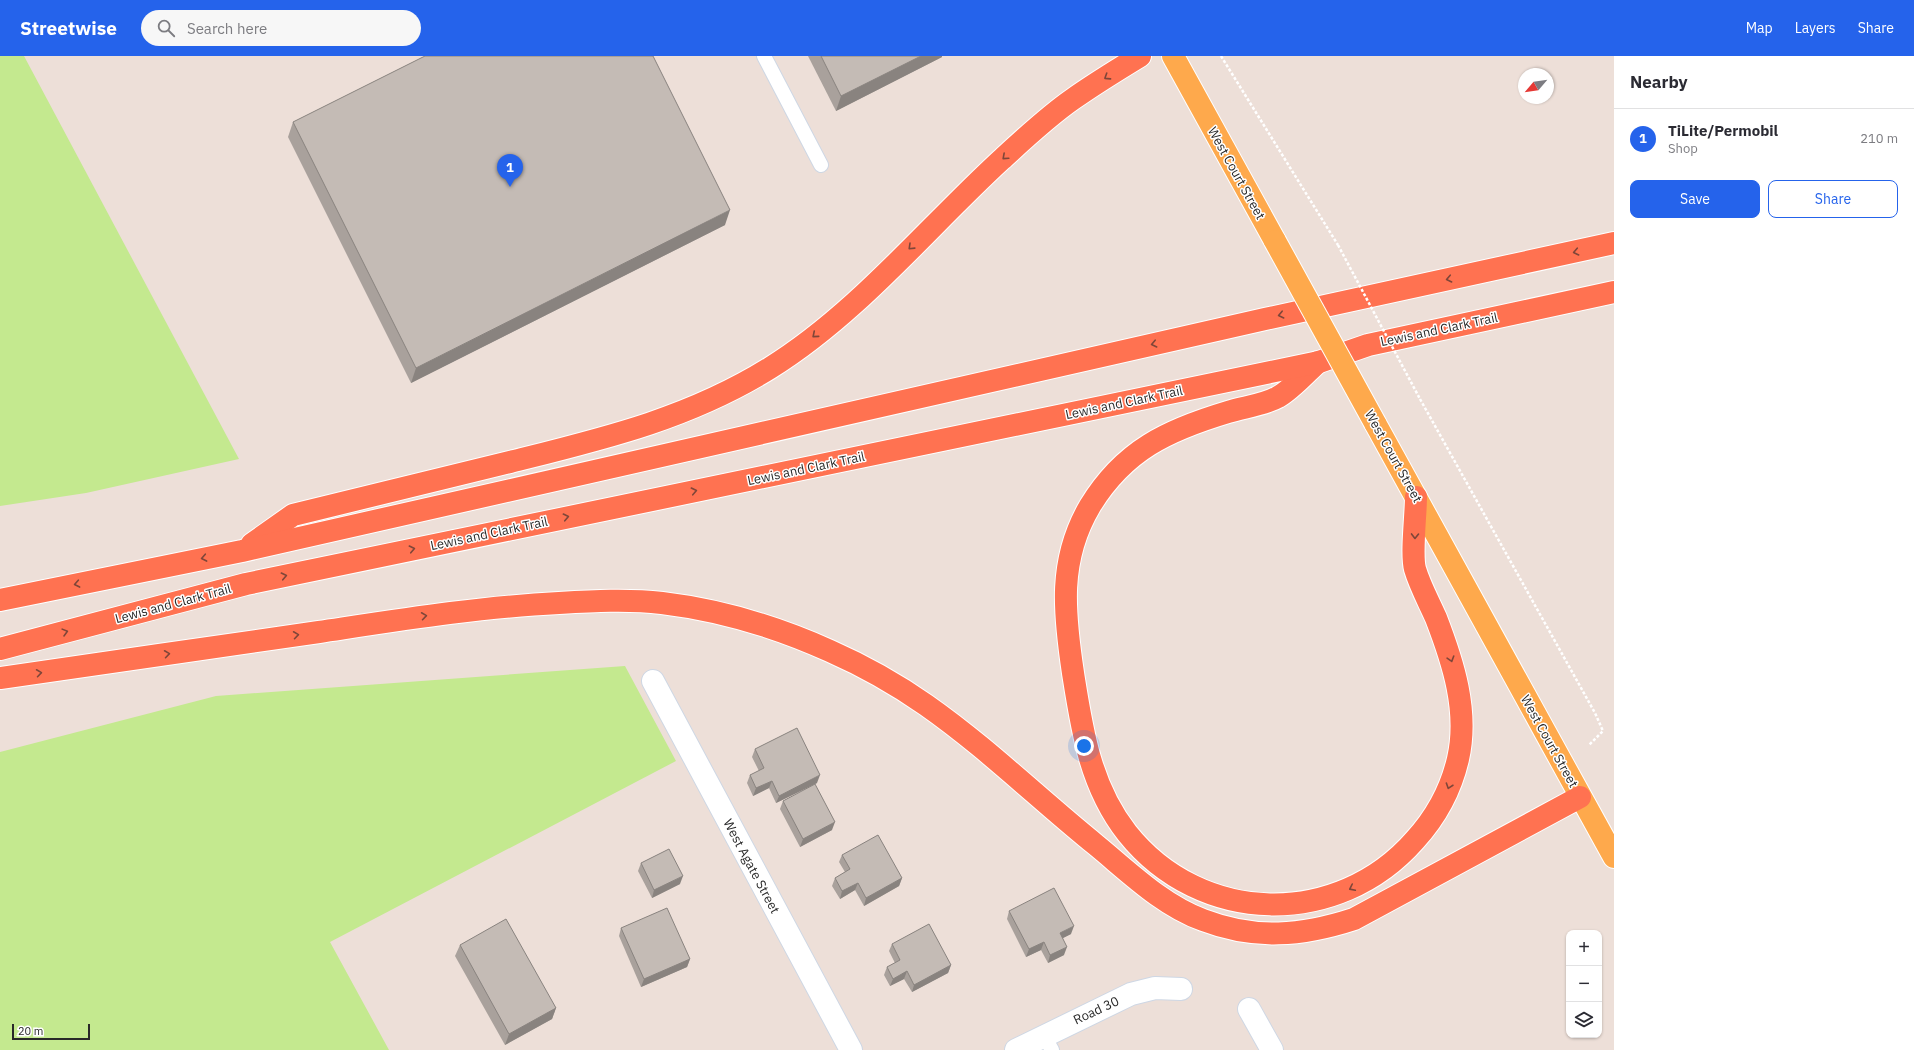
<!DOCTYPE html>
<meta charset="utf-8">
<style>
body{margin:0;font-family:"IBM Plex Sans",sans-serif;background:#f7f7f7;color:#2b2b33}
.controls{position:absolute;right:12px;bottom:12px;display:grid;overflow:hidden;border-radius:8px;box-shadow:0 1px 3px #0004}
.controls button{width:36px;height:36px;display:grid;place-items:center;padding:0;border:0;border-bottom:1px solid #e1e1e2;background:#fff;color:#2b2b33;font:20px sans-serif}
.compass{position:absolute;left:1518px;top:12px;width:36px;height:36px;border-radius:50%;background:#fff;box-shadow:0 1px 3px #0004;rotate:241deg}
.scale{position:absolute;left:12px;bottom:10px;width:78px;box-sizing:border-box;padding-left:4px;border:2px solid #292929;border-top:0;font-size:11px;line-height:14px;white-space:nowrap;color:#292929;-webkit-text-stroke:3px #fff;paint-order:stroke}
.you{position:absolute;left:1084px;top:690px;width:14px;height:14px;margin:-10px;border:3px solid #fff;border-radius:50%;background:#1a73e8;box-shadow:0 0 0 6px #1a73e833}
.badge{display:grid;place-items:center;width:26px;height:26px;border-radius:50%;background:#2563eb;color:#fff;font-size:13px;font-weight:700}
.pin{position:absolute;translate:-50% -33px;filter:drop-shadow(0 1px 2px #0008)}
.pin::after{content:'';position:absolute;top:21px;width:14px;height:12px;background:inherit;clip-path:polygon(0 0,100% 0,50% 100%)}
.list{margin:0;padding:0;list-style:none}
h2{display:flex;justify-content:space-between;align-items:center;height:52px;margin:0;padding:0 16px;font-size:17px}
h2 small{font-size:13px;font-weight:400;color:#7c7c81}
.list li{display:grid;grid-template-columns:26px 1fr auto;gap:12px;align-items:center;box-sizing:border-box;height:60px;padding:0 16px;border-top:1px solid #e1e1e2}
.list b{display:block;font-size:15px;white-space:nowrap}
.list p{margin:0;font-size:13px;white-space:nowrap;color:#7c7c81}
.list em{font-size:13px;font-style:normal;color:#7c7c81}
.actions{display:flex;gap:8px;padding:12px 16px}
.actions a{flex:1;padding:9px 0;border:1px solid #2563eb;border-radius:8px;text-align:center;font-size:14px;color:#2563eb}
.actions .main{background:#2563eb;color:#fff}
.icon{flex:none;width:22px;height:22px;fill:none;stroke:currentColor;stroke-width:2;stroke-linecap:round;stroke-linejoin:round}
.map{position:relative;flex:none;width:1614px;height:994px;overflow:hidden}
header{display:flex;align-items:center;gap:24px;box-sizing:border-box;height:56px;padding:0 20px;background:#2563eb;color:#fff}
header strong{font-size:19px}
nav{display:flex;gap:22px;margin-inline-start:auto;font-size:14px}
.search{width:280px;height:36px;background:#f7f7f7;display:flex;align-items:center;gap:10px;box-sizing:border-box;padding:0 14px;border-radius:22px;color:#7c7c81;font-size:15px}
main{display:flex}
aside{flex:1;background:#fff}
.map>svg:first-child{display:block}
</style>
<header>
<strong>Streetwise</strong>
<div class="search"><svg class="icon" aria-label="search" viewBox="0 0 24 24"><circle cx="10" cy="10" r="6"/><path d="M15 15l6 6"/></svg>Search here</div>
<nav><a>Map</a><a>Layers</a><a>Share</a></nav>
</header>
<main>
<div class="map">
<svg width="1614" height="994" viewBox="0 0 1614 994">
<rect width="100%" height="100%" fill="#eddfd8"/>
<!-- green -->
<g fill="#c4e98f">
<path d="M0,0h24l215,403 -153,34 -86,13z"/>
<path d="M625,610l51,95 -346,181 59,108h-389v-298l216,-56z"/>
</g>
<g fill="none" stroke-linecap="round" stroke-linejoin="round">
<defs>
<g id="lane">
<path d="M764,0l57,109"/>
<path d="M1044,980l8,14"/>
</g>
<g id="street">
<path d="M653,625l198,369"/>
<path d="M1249,953l23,41"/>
<path d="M1016,994l115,-56 24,-6 26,1"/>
</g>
<g id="primary">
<path d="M1173,0l102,185"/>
<path d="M1375,367l239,434"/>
</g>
<g id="highway">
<path d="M1318,306c-11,10 -27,28 -40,35 -14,8 -34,10 -50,15 -60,18 -104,38 -138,94 -32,54 -26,107 -17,167 9,57 17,113 54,160 74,93 211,95 288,7 21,-23 36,-51 43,-81 11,-48 -5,-97 -22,-141 -7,-16 -16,-32 -21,-49 -4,-15 1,-54 1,-72"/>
<path d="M252,488l41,-29c73,-18 145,-36 217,-53 92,-23 178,-43 260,-94 87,-54 156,-139 231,-208 23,-21 46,-43 72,-61 21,-15 44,-29 67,-43"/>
<path d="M0,544l242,-49 1023,-232 349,-76"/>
<path d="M0,593l246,-65 1073,-222 49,-17 246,-53"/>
<path d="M0,622c106,-15 213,-31 319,-46 80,-12 160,-25 240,-29 34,-2 69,-4 103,0 58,7 115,24 168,48 34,15 66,33 96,54 60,42 113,94 170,140 33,27 66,60 107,75 52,20 99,16 151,-1l226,-122"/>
</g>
</defs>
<!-- lane casing -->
<use href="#lane" stroke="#ced7e4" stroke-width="16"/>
<!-- street casing -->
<use href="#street" stroke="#ced7e4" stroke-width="24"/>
<!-- primary casing -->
<use href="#primary" stroke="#fff" stroke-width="24"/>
<!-- highway casing -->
<use href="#highway" stroke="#fff" stroke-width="24"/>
<!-- path -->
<g stroke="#fff" stroke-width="2.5" stroke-dasharray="3 2" stroke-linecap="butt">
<path d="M1221,0l117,189"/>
<path d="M1420,343l175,314 8,18 -14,14"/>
</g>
<!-- lane -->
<use href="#lane" stroke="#fff" stroke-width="14"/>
<!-- street -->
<use href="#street" stroke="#fff" stroke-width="22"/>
<!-- primary -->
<use href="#primary" stroke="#fea94c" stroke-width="22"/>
<!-- highway -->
<use href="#highway" stroke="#ff7251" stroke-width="22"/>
<defs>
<path id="primary-bridge" d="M1275,185l100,182"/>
</defs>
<!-- primary-bridge casing -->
<use href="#primary-bridge" stroke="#fff" stroke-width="24" stroke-linecap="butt"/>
<!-- path-bridge -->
<path stroke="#fff" stroke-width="2.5" stroke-dasharray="3 2" stroke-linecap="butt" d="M1338,189l82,154"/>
<!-- primary-bridge -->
<use href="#primary-bridge" stroke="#fea94c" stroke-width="22"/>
</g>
<!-- wall -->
<g fill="#a9a19c">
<path d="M808,0h134v1l-106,54z"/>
<path d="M293,66l432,103 -314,158 -123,-246z"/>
<path d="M755,693l62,34 -41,20 -7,-15 -16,8 -6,-13 3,-8 9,-4 -7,-14z"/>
<path d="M783,745l49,29 -32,17 -20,-38z"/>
<path d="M842,799l60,23 -3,8 -35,20 -9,-16 -15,9 -8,-13 3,-8 10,-6 -6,-10z"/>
<path d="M641,807l39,21 -28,14 -14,-27z"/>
<path d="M1009,855l62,23 -8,4 1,17 -16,8 -7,-13 -15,7 -19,-38z"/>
<path d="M621,872l69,31 -3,8 -46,20 -22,-51z"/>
<path d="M892,888l59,21 -3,8 -36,19 -8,-13 -14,7 -6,-11 3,-8 8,-4 -6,-12z"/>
<path d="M460,889l96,63 -4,11 -47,26 -50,-89z"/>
</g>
<!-- shaded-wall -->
<g fill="#89837f">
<path d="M921,0h21v1l-106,54 5,-15z"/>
<path d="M730,154l-5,15 -314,158 5,-15z"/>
<path d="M820,719l-3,8 -41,20 3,-7z"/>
<path d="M772,725l-3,7 -16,8 3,-8z"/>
<path d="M835,766l-3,8 -32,17 3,-8z"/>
<path d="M683,820l-3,8 -28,14 2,-8z"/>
<path d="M902,822l-3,8 -35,20 2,-8z"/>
<path d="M858,827l-3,7 -15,9 2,-8z"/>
<path d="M1074,870l-3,8 -14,7 3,-8z"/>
<path d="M1044,886l-3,8 -15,7 3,-8z"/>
<path d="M1067,891l-3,8 -16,8 2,-8z"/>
<path d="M690,903l-3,8 -46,20 3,-8z"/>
<path d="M951,909l-3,8 -36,19 2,-7z"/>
<path d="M907,915l-3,8 -14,7 3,-7z"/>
<path d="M556,952l-4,11 -47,26 4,-11z"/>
</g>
<!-- building -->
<g fill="#c4bbb5" stroke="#89837f">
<path d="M425,0h228l77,154 -314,158 -123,-246z"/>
<path d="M821,0h100l-80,40z"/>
<path d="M797,672l23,47 -41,21 -7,-15 -16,7 -6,-13 14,-7 -9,-19z"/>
<path d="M815,728l20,38 -32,17 -20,-38z"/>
<path d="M878,779l24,43 -36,20 -8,-15 -16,8 -7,-13 15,-9 -8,-14z"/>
<path d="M669,793l14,27 -29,14 -13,-27z"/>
<path d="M1054,832l20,38 -14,7 7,14 -17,8 -6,-13 -15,7 -20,-38z"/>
<path d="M667,852l23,51 -46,20 -23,-51z"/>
<path d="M506,863l50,89 -47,26 -49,-89z"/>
<path d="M929,868l22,41 -37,20 -7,-14 -14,8 -6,-12 13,-7 -8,-16z"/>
</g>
<!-- one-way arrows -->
<defs><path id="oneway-chevron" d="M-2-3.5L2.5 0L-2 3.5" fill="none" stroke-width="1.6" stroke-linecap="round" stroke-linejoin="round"/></defs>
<g stroke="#7f4639">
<use href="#oneway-chevron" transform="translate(1107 21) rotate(147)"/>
<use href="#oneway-chevron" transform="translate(1005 101) rotate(138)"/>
<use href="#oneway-chevron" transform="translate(911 191) rotate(136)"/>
<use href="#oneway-chevron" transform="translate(1576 196) rotate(168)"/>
<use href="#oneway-chevron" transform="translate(1449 223) rotate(168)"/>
<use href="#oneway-chevron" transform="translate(1281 259) rotate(167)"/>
<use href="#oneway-chevron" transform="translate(815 279) rotate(140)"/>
<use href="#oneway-chevron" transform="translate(1154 288) rotate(167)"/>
<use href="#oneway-chevron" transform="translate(694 435) rotate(-12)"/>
<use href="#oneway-chevron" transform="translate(566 461) rotate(-12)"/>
<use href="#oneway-chevron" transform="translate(1415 480) rotate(91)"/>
<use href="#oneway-chevron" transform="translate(412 493) rotate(-12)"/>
<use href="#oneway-chevron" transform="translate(204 502) rotate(169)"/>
<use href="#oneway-chevron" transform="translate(284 520) rotate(-12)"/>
<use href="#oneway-chevron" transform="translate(77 528) rotate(169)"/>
<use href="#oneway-chevron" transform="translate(424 560) rotate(-8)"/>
<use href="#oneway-chevron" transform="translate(65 576) rotate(-15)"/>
<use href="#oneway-chevron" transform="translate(296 579) rotate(-8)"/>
<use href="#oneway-chevron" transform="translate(167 598) rotate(-8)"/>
<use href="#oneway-chevron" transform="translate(1451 603) rotate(73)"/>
<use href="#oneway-chevron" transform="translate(39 617) rotate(-8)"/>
<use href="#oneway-chevron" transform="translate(1449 730) rotate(109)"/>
<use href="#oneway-chevron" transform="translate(1352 832) rotate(154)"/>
</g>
<g text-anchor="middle" stroke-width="3" stroke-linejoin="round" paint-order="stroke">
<!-- street labels -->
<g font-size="13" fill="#292929" stroke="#fff">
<text transform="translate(1237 117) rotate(61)" y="5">West Court Street</text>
<text transform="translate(1439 273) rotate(-12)" y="5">Lewis and Clark Trail</text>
<text transform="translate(1124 346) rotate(-12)" y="5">Lewis and Clark Trail</text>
<text transform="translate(1394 400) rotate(61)" y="5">West Court Street</text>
<text transform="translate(806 412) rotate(-12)" y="5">Lewis and Clark Trail</text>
<text transform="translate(489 477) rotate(-12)" y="5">Lewis and Clark Trail</text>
<text transform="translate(173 547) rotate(-15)" y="5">Lewis and Clark Trail</text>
<text transform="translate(1550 685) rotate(61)" y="5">West Court Street</text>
<text transform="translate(752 810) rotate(62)" y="5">West Agate Street</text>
<text transform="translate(1096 954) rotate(-25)" y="5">Road 30</text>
</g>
</g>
</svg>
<div class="controls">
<button>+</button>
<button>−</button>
<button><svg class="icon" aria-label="layers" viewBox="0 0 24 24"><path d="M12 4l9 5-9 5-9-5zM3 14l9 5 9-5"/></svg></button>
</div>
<svg class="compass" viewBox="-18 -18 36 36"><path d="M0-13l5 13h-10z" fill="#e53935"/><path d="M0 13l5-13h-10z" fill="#7c7c81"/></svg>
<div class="scale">20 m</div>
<div class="you"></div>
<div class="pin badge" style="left:510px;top:131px">1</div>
</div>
<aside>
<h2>Nearby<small></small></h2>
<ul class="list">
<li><span class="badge">1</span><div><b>TiLite/Permobil</b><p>Shop</p></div><em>210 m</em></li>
</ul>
<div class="actions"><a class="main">Save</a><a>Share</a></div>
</aside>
</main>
